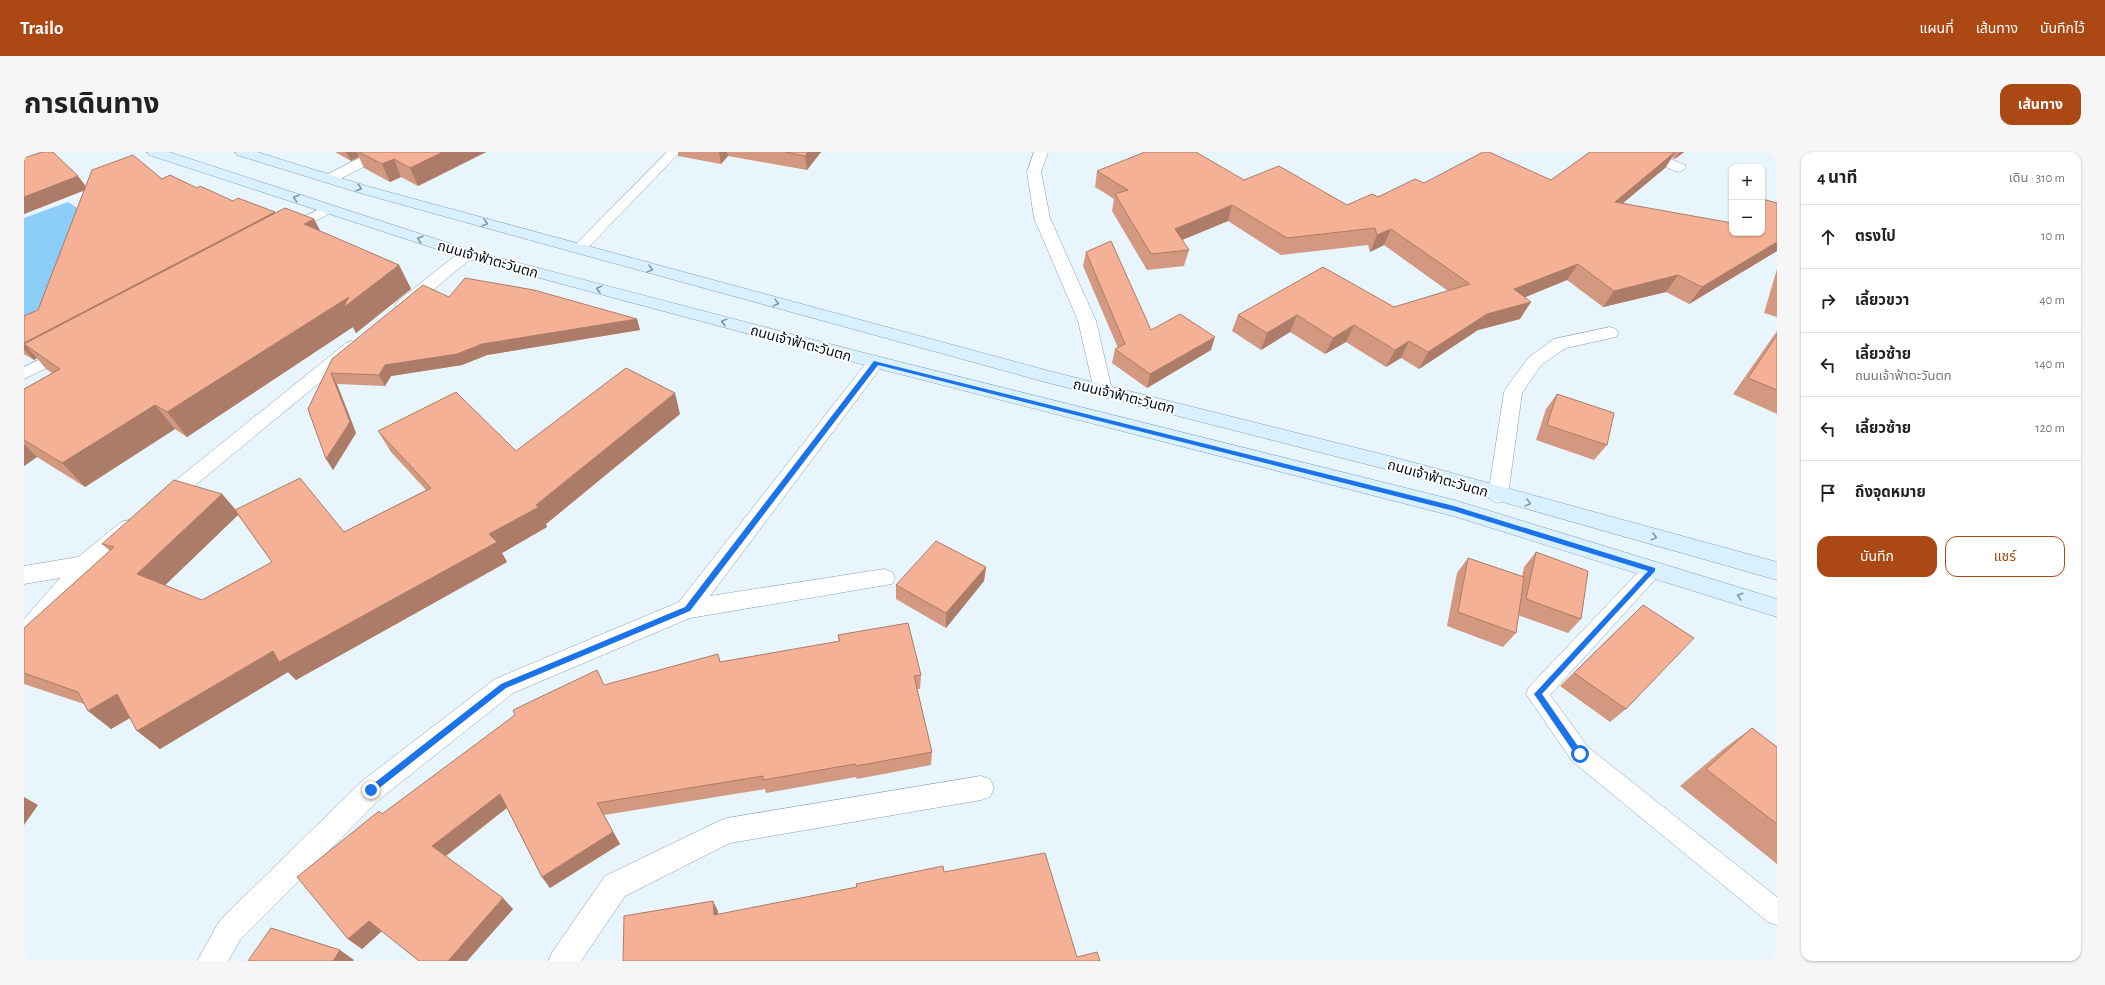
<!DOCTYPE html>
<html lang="th">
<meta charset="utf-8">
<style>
body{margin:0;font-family:"Alegreya Sans","Noto Sans Thai",sans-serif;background:#f6f6f6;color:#222}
.controls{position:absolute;right:12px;top:12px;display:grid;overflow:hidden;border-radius:8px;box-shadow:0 1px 3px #0004}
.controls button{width:36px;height:36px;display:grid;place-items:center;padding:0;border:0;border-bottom:1px solid #e0e0e0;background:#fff;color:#222;font:20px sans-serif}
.stop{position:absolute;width:12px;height:12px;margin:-9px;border:3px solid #1a73e8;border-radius:50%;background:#fff}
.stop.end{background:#1a73e8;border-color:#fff;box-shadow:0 1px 4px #0008}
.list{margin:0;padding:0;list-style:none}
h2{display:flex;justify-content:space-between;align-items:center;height:52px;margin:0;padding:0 16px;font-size:17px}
h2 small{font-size:13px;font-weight:400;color:#767676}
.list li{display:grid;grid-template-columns:26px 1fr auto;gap:12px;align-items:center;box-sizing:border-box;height:64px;padding:0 16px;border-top:1px solid #e0e0e0}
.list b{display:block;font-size:15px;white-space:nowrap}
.list p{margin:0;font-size:13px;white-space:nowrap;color:#767676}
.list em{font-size:13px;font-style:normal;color:#767676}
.actions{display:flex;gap:8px;padding:12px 16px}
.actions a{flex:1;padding:9px 0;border:1px solid #ac4813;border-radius:12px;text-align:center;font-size:14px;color:#ac4813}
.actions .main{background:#ac4813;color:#fff}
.icon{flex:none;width:22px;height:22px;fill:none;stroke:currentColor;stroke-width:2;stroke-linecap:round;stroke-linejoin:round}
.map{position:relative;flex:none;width:1753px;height:809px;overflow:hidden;border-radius:12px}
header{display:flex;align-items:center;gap:24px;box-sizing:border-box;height:56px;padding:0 20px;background:#ac4813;color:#fff}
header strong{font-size:19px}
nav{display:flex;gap:22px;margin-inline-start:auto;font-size:14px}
.intro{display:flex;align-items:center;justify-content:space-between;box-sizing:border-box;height:96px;padding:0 24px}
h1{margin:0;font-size:28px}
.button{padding:10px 18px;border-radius:12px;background:#ac4813;color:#fff;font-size:14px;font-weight:700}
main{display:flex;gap:24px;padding:0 24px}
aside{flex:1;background:#fff;border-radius:12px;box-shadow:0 1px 3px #0004}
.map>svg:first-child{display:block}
</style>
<header>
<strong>Trailo</strong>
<nav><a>แผนที่</a><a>เส้นทาง</a><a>บันทึกไว้</a></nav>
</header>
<div class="intro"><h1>การเดินทาง</h1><a class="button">เส้นทาง</a></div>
<main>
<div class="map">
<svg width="1753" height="809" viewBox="0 0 1753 809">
<rect width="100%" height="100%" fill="#e9f5fd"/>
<!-- forest -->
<path fill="#8bcdf6" d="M44,50l26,17 -13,80 -57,29v-110z"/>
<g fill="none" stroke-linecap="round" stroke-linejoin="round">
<defs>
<g id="service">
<path d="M643,0h13l-96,100h-10l-2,-3 2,-3z"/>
<path d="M1613,0h17l31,13 1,3 -6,4 -5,-1 -36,-16z"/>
<path d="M303,53l7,4 -2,3 -38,21h-10l-2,-3 2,-3z"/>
<path d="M41,195l6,1 2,4 -2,4 -47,23v-12z"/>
<path d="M1629,409l7,3 3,5 -3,5 -110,121 38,52 189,150v28l-9,-3 -196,-161 -46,-67 3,-7 117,-123z"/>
</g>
<g id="minor">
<path d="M347,0h18l-2,3 -53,27h-10l-2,-3 2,-3z"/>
<path d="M1010,0h14l-7,20 9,46 46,103 16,69 -2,4 -7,2 -7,-2 -2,-4 -16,-69 -44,-103 -7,-46z"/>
<path d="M443,97l6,2 2,3 -2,3 -63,52 -6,1 -6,-1 -3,-4 3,-4 63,-50z"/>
<path d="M1586,175l6,2 3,4 -3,4 -50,11 -25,17 -19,28 -14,102 -3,5 -7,3 -7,-3 -3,-5 16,-103 2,-4 23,-31 25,-18z"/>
<path d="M328,189l6,2 3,4 -3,4 -189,156 -7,3 -7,-3 -3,-5 3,-5 191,-154z"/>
<path d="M852,204l6,2 3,4 -3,4 -172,230 174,-27 8,3 3,6 -3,6 -202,34 -177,75 -133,106 -140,141 -12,21h-31l23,-41 142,-139 133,-102 184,-77 191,-244z"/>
<path d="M105,368l8,2 3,6 -3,6 -45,37 -60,72 -8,3v-27l36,-41 -36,6v-18l54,-9 43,-35z"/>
<path d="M957,624l9,3 4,9 -4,9 -9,3 -251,43 -105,53 -44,65h-33l5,-10 52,-75 112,-54 10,-4z"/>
</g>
<g id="secondary">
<path d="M123,0h22l304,99 403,105 578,144 323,99v18l-324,-101 -577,-148 -415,-111 -312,-102z"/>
<path d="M211,0h22l113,35 679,184 348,87 380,104v18l-380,-108 -348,-89 -476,-131 -213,-59 -123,-38z"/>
</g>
</defs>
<!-- service casing -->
<use href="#service" stroke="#83a1b4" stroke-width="1"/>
<!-- minor casing -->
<use href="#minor" stroke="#83a1b4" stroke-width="1"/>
<!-- secondary casing -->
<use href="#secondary" stroke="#83a1b4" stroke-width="1"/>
<!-- service -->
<use href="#service" fill="#fff" fill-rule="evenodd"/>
<!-- minor -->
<use href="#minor" fill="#fff" fill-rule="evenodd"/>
<!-- secondary -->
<use href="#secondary" fill="#d9f0fe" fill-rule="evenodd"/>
</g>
<!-- wall -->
<g fill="#d39880" fill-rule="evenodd">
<path d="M311,0h151l-68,34 -17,-9 -11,5 -26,-14 -5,-11 -8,4z"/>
<path d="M654,0h143l-14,18 -79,-14 -7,8 -43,-8z"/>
<path d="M1566,0h94l-9,7 -3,-1 -7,10 -42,35 139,30 15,-30v48l-88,53 -23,-12 -63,15 -36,-27 -43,17 -4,22 -42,11 -59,39 -18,-11 -15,9 -40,-25 -21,12 -35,-22 -29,18 -29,-19 6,-16 156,-8 54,-16 -64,-46 -14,7 -2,-7 -87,10 -53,-34 -46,19 7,10 -5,16 -37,4 -35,-59 2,-12 -19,-12 2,-16 147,9 103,25 77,-22 127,-3z"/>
<path d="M0,6l62,28 76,-7 35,9 36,13 42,12 124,52 12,24 -55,44 -3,-6 -166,110 -12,-8 -90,58 -48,-30 -13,9v-77l28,-16 -6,-4 -9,-11 -3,2 -10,-6v-38l14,-6 46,-120 -60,24z"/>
<path d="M1062,100l65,78 60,20 -64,38 -35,-25 3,-14 3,-1 -35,-82z"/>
<path d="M1753,117v48l-13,-4z"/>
<path d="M425,145l188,22 3,11 -153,25 -25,10 -71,11 -6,10 -48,-2 19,49 -23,37 -25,-61 24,-50z"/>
<path d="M1753,179v83l-44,-20z"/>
<path d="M1533,242l50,51 -13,15 -58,-20 10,-31z"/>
<path d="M656,262l-134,110 1,3 -45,26 5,9 -211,118 -8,-8 -128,77 -30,-31 -19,11 -27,-25 -60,-20v-56l86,-77 -8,-7 120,-50 14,16 108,22 82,-42 -35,-38 -13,-21 138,20zM214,363l34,47 -70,38 -37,-15z"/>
<path d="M1512,400l45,67 -13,14 -50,-18 -2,18 -13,14 -56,-21 10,-53 11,-15 54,18 2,-9z"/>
<path d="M962,415l-2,14 -38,47 -50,-29v-14z"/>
<path d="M1619,453l-17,104 -16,13 -50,-36z"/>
<path d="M814,483l83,40 -1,14h-3l15,63 -1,13 -74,14 -1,-2 -90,16 -1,-4 -161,26 16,29 -70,44 -8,-11 -35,-69 -61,48 67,53 -46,52h-48l-37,-30 -20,18 -14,-10 34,-125 222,-129 116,-23 119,-20z"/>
<path d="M1728,576l25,19v117l-97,-78 46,-39z"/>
</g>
<!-- shaded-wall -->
<g fill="#ac7c68">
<path d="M322,0h11l2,5 -8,4z"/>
<path d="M419,0h43l-68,34 -8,-18z"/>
<path d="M695,0h8l1,4 -7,8z"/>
<path d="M784,0h13l-14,18 -2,-14z"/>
<path d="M1651,0l-10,16 -60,50 10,-16z"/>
<path d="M1656,0h4l-9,7z"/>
<path d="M370,7l7,18 -11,5 -8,-18z"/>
<path d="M54,24l10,13 -64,25v-17z"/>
<path d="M1208,53l-4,16 -58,24 5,-16z"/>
<path d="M251,60l8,15 -259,117 13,14 -3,2 -10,-11v-6z"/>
<path d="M290,67l13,24 -23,-19z"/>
<path d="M1367,77l-7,16 -14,7 7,-17z"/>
<path d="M1753,90v9l-88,53 13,-17z"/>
<path d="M1554,112l-11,16 -63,26 10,-17z"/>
<path d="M375,113l12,24 -55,44 -3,-6 -166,110 -20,-25z"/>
<path d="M1654,123l-12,17 -63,15 11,-16z"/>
<path d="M1507,150l-11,17 -42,11 -59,39 9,-17 59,-38z"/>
<path d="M1273,163l-7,17 -29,18 6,-17z"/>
<path d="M613,167l3,11 -153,25 -25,10 -71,11 -6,10 -6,-11 6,-10 97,-21z"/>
<path d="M1330,173l-8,17 -21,12 8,-16z"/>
<path d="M1191,185l-4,13 -64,38 3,-14z"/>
<path d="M1385,189l-8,17 -15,9 9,-17z"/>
<path d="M307,221l6,11 19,49 -23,37 -7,-11z"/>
<path d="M651,241l5,21 -134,110 1,3 -45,26 5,9 -211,118 -8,-8 -128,77 -23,-18 136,-80 216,-117 47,-29z"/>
<path d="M131,253l20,24 -90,58 -23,-24z"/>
<path d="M0,292l13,13 -13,9z"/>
<path d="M198,342l17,20 -82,79 -20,-19z"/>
<path d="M962,415l-2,14 -38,47v-15z"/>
<path d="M93,542l23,18 -29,17 -23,-18z"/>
<path d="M476,642l9,12 -66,52 -11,-12z"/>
<path d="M0,645l14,8 -14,20z"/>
<path d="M573,651l23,41 -70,44 -8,-11z"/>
<path d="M479,746l10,11 -46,52h-19z"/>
<path d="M689,749l5,10v14l-4,-10z"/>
<path d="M345,769l13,10 -20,18 -14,-10z"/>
<path d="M316,798l14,10 -1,1h-20z"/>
</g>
<!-- building -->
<g fill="#f5b195" stroke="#ac7c68">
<path d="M18,0h11l25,24 -54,21v-39z"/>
<path d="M335,0h84l-33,16 -16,-9 -12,5z"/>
<path d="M761,0h23l-3,4z"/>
<path d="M1121,0h51l48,28 35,-14 68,39 25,-11 6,3 37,-18 9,4 59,-31h6l62,28 39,-28h85l-60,50 117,21v10h30v-34l15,4v39l-75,45 -24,-12 -64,16 -36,-27 -64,25 17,13 -44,12 -59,38 -19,-11 -14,9 -41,-25 -21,13 -36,-23 -30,18 -29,-18 85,-48 71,40 76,-23 -79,-55 -14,6 -2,-7 -88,10 -55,-33 -57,24 14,21 -38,4 -36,-60 13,-4 -31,-19z"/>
<path d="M109,3l29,24 8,-4 27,13 3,-2 33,15 5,-3 37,14 -251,131v-27l14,-6 54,-140z"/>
<path d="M261,56l29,11 -10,5 95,41 -56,43 6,-11 -182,115 -12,-7 -93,58 -38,-23v-51l36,-20 -36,-25z"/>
<path d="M1087,89l40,89 29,-16 35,23 -65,37 -35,-25 10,-5 -39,-92z"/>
<path d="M441,126l69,12 103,29 -155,25 -25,10 -72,11 -6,10 -48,-2 19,49 -24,37 -18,-50 24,-50 91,-74 26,12z"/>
<path d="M1753,183v55l-29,-12z"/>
<path d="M602,216l49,25 -139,112 3,2 -50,27 8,8 -218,120 -6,-11 -136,80 -20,-37 -29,17 -10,-19 -54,-19v-45l90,-81 -12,-3 72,-64 48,14 -85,80 65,26 70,-38 -37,-52 65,-32 44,54 87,-44 -53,-57 78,-39 60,59z"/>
<path d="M1533,242l57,19 -7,32 -60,-20z"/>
<path d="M912,389l50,26 -40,46 -50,-28z"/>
<path d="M1512,400l52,19 -7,48 -55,-20z"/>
<path d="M1444,406l56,19 -8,56 -58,-21z"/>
<path d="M1619,453l51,33 -68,71 -52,-36z"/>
<path d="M884,471l13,52 -7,1 18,76 -76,14 -1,-2 -92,16v-4l-166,27 16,29 -71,45 -42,-83 -68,52 71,52 -55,63h-29l-50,-40 -21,18 -51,-62 82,-66 3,3 133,-99 -2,-5 84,-40 7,15 114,-31 2,8 120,-21 -2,-6z"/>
<path d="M1728,576l25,19v77l-71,-55z"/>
<path d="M1021,701l32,104 20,-5 3,9h-477l1,-45 89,-15 1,14 143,-28 -1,-3 87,-18 1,6z"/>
<path d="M247,776l69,22 -7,11h-85z"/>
</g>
<!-- one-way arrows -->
<defs><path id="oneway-chevron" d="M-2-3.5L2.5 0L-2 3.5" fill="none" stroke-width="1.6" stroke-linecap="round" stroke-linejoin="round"/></defs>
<g stroke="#8496a0">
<use href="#oneway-chevron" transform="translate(335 36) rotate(18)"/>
<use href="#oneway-chevron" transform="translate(272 46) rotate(-162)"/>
<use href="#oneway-chevron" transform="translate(461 71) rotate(15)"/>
<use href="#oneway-chevron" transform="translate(396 87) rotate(-162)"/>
<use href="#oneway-chevron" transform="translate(626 117) rotate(15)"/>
<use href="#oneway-chevron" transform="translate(575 137) rotate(-165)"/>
<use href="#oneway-chevron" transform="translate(752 151) rotate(15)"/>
<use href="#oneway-chevron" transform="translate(700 170) rotate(-165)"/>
<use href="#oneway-chevron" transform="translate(1504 351) rotate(15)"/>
<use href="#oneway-chevron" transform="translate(1630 385) rotate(15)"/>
<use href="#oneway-chevron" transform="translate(1716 444) rotate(-163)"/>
</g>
<!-- route -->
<path fill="#1a73e8" d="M850,209l580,145 201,62v3l-113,123 40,58v5h-5l-43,-63 114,-123 -194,-60 -576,-146 -188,246 -184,77 -133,105h-5v-5l133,-104 184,-77z"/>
<g text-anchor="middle" stroke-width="4" stroke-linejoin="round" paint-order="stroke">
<!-- street labels -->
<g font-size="14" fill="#040e14" stroke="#fff">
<text transform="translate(464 107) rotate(16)" y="5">ถนนเจ้าฟ้าตะวันตก</text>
<text transform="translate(777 191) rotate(15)" y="5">ถนนเจ้าฟ้าตะวันตก</text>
<text transform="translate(1100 244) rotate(14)" y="5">ถนนเจ้าฟ้าตะวันตก</text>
<text transform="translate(1414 326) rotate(16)" y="5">ถนนเจ้าฟ้าตะวันตก</text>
</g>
</g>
</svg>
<div class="controls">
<button>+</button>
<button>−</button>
</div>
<div class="stop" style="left:1556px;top:602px"></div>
<div class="stop end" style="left:347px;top:638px"></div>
</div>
<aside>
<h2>4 นาที<small>เดิน · 310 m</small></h2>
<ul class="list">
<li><svg class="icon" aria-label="ahead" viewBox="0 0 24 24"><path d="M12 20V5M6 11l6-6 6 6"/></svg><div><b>ตรงไป</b></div><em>10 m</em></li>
<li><svg class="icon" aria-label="right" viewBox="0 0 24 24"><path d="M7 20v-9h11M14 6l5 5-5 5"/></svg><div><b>เลี้ยวขวา</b></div><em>40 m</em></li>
<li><svg class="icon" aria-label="left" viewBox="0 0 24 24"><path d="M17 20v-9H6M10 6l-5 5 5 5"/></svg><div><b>เลี้ยวซ้าย</b><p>ถนนเจ้าฟ้าตะวันตก</p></div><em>140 m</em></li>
<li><svg class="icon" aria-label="left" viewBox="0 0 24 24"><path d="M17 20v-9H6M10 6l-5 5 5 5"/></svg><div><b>เลี้ยวซ้าย</b></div><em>120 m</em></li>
<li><svg class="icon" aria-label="arrive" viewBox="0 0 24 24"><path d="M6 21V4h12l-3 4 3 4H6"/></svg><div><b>ถึงจุดหมาย</b></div></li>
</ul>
<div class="actions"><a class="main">บันทึก</a><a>แชร์</a></div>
</aside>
</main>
